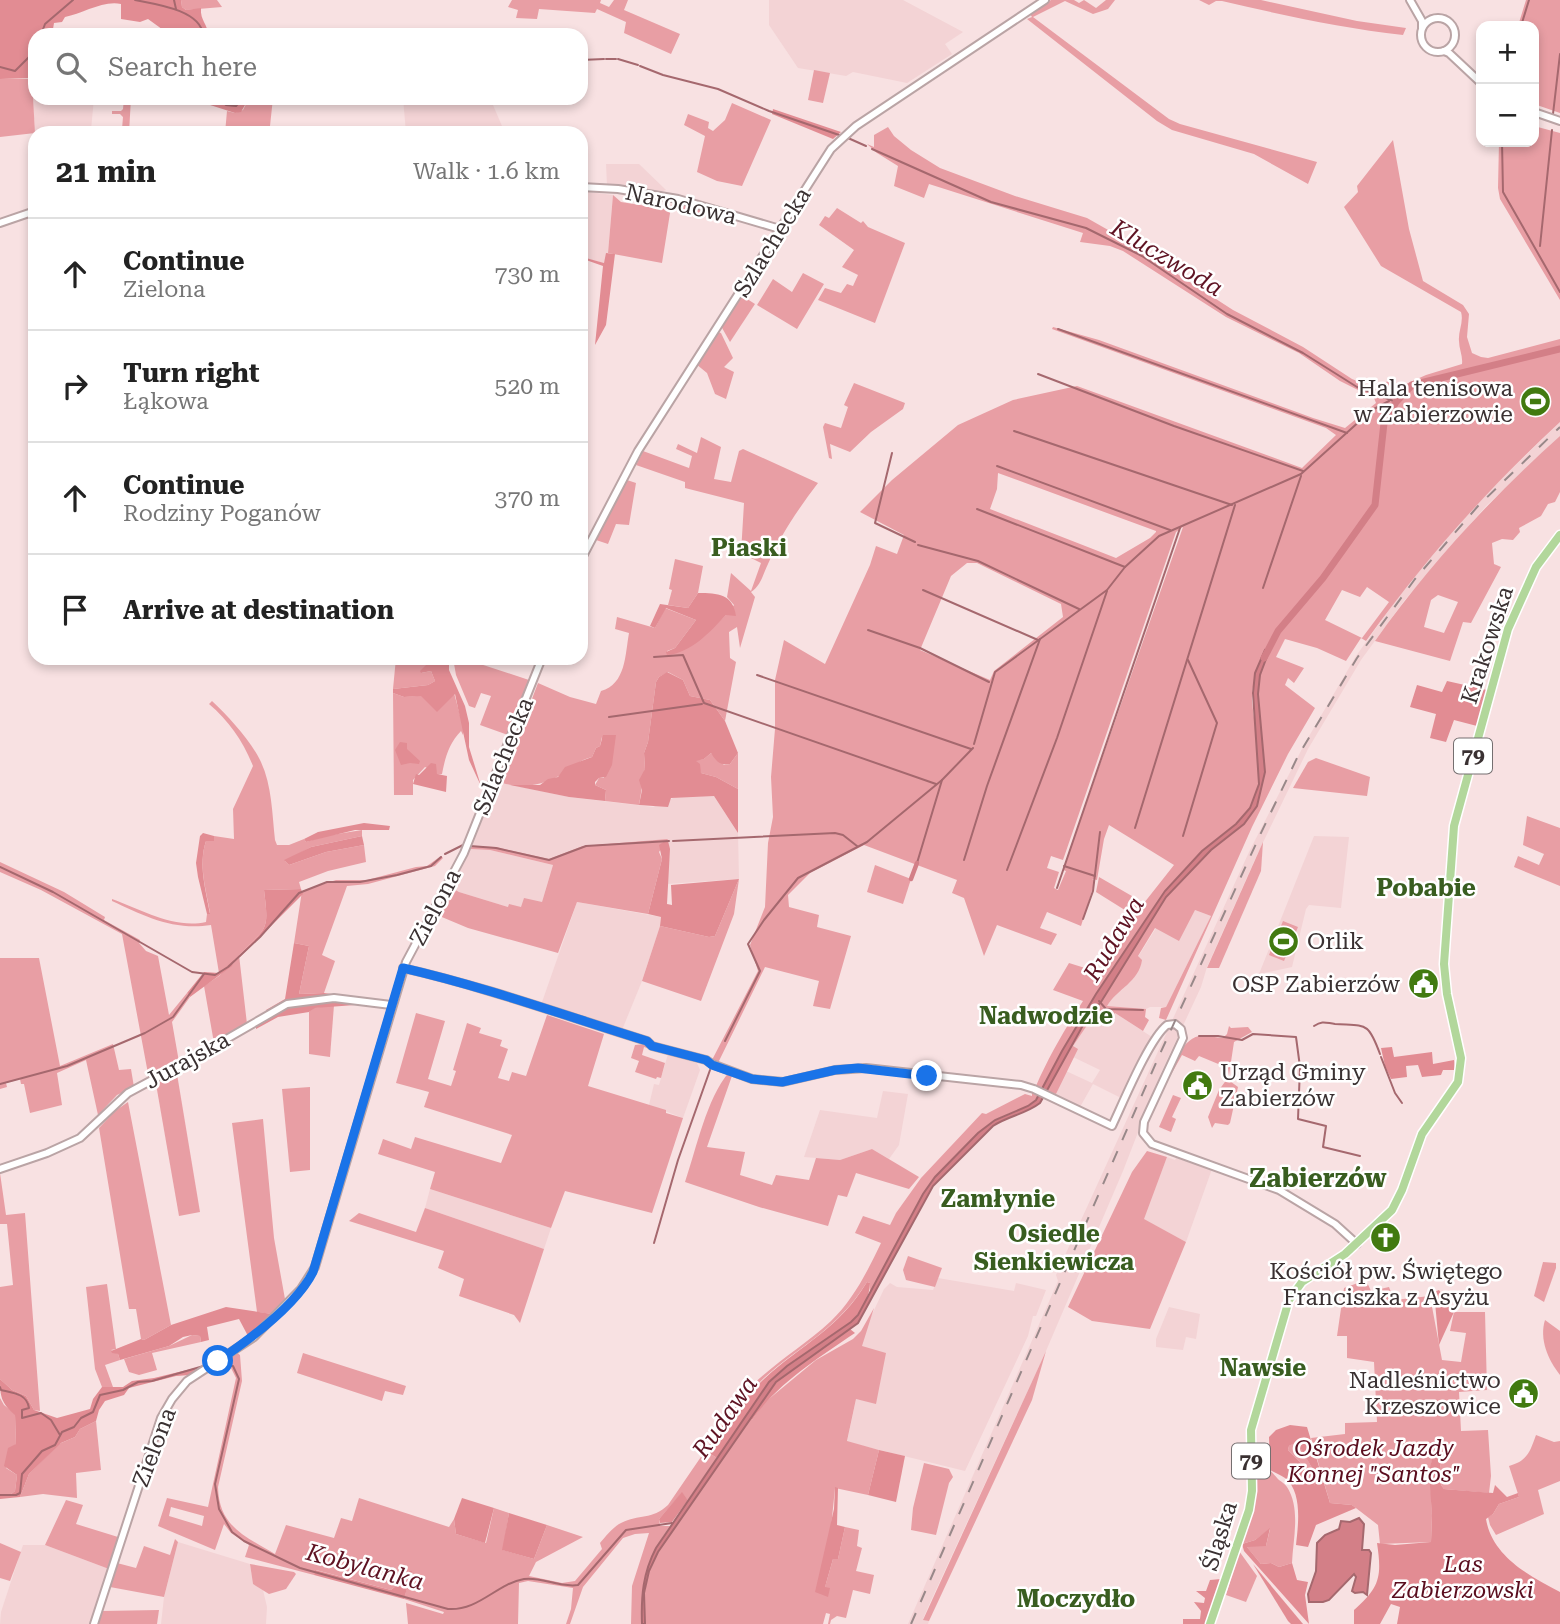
<!DOCTYPE html>
<meta charset="utf-8">
<style>
body{margin:0;font-family:"Roboto Serif",serif;background:#f6f6f6;color:#222}
.controls{position:absolute;right:21px;top:21px;display:grid;overflow:hidden;border-radius:14px;box-shadow:0 4px 10px #0003}
.controls button{width:63px;height:63px;display:grid;place-items:center;padding:0;border:0;border-bottom:2px solid #e0e0e0;background:#fff;color:#222;font:35px sans-serif}
.stop{position:absolute;width:21px;height:21px;margin:-16px;border:5px solid #1a73e8;border-radius:50%;background:#fff}
.stop.end{background:#1a73e8;border-color:#fff;box-shadow:0 2px 7px #0008}
.list{margin:0;padding:0;list-style:none}
h2{display:flex;justify-content:space-between;align-items:center;height:91px;margin:0;padding:0 28px;font-size:30px}
h2 small{font-size:23px;font-weight:400;color:#767676}
.list li{display:grid;grid-template-columns:46px 1fr auto;gap:21px;align-items:center;box-sizing:border-box;height:112px;padding:0 28px;border-top:2px solid #e0e0e0}
.list b{display:block;font-size:26px;white-space:nowrap}
.list p{margin:0;font-size:23px;white-space:nowrap;color:#767676}
.list em{font-size:23px;font-style:normal;color:#767676}
.icon{flex:none;width:38px;height:38px;fill:none;stroke:currentColor;stroke-width:2;stroke-linecap:round;stroke-linejoin:round}
.map{position:relative;flex:none;width:1560px;height:1624px;overflow:hidden}
.search{position:absolute;background:#fff;box-shadow:0 4px 10px #0003;left:28px;top:28px;width:560px;height:77px;display:flex;align-items:center;gap:18px;box-sizing:border-box;padding:0 24px;border-radius:21px;color:#767676;font-size:26px}
.panel{position:absolute;background:#fff;box-shadow:0 4px 10px #0003;left:28px;top:126px;width:560px;height:539px;border-radius:21px}
.map>svg:first-child{display:block}
</style>
<div class="map">
<svg width="1560" height="1624" viewBox="0 0 1560 1624">
<rect width="100%" height="100%" fill="#f8e1e2"/>
<!-- built -->
<g fill="#f3d3d5">
<path d="M769,0h134l60,32 -18,12 7,10 -45,29 -54,-11 -7,4 -48,-8 -29,-43z"/>
<path d="M35,78v20h59l-3,32 -16,1 -1,2h-39l-3,-54z"/>
<path d="M403,98h87l15,35h-99z"/>
<path d="M606,164h33l27,26 -6,2 -53,-7z"/>
<path d="M581,191l32,4 -5,58 -4,10 -23,-6z"/>
<path d="M1560,422v14l-74,70 -82,95 -43,59 -53,89 -52,108 -49,110 -6,20 -40,86 -38,98 -77,180 -117,254 -6,14 6,2 -1,3h-20l150,-343 -2,-6 193,-423 56,-109 51,-87 43,-60 48,-60 37,-40z"/>
<path d="M497,782l72,15 84,10 25,-11h36l24,37 1,46 -72,5 3,-35 -121,10 -53,-12 -24,-1z"/>
<path d="M1314,836l35,1 -8,71 -32,-3 -3,4 -14,58 -33,7z"/>
<path d="M470,849l20,1 63,15 -11,37 -21,5h-13l-49,-15 -7,-4z"/>
<path d="M577,902l84,15 -1,9 -18,55 -20,49 -81,-25z"/>
<path d="M1195,910l16,6 -45,91h-16l-4,2 -40,-3 8,-12 8,-4 16,-33 18,-29z"/>
<path d="M1115,1013l37,24 -31,61 -28,-14 -13,23 -24,-13 10,-23 26,12 8,-13 -27,-13v-11l21,-32 15,9z"/>
<path d="M668,1054l29,9 3,7 -17,48 -34,-13 5,-21 5,1z"/>
<path d="M883,1091l25,3 -9,51 -10,14 -17,-10 -32,11 -36,-3 16,-47 57,8z"/>
<path d="M1167,1157l8,3 1,-2 36,11 -26,73 -43,-23z"/>
<path d="M430,1189l121,39 -7,21 -119,-41z"/>
<path d="M938,1278l76,13 2,-8 30,7 -10,26h-3l-5,20 -63,135 -118,-29 9,-43 20,4 -15,-56 6,-22 17,-36 6,-6 7,4 36,3z"/>
<path d="M1169,1307l31,7 -4,25 -10,-2 -3,13 -27,-3v-8z"/>
<path d="M178,1542l72,22 3,20 10,6 4,17 -1,17h-105l3,-27z"/>
<path d="M23,1545h22l64,24 -18,55h-91l1,-12z"/>
</g>
<!-- green -->
<g fill="#e89ea4" fill-rule="evenodd">
<path d="M181,0h36l5,7 -36,3 -4,-3z"/>
<path d="M512,0h89l-1,3 9,4 5,-7h14l-4,10 56,24 -9,20 -47,-21 2,-11 -29,-13 -2,4 -56,-4 -2,10 -21,-1 2,-8 -10,-3z"/>
<path d="M1051,0h23l5,3 5,-3 12,8 10,-8h9l-7,9 -15,5 -28,-13 -32,16 136,102 11,5 137,38 -9,22 -54,-30 -82,-24 -15,-9 -130,-102 5,-2 -2,-3z"/>
<path d="M1199,0h62l96,21 49,7 -3,7c-61,-7 -121,-20 -181,-34h-6l-7,4z"/>
<path d="M1526,0h34v113l-26,-9v-78h-16z"/>
<path d="M814,70l16,3 -7,30 -15,-3z"/>
<path d="M0,79h32l3,54 -35,4z"/>
<path d="M124,98h7l-2,35h-18v-2h8l3,-2 1,-12 -3,-3h-8v-3h9l2,-2z"/>
<path d="M249,98h24l-3,28 -8,7h-37l2,-22 8,2 8,-3z"/>
<path d="M732,103l39,17 -29,66 -25,-5 -20,-9 8,-36 -21,-11 4,-11 21,8 -1,6 5,3 12,-11z"/>
<path d="M1534,126l26,7v167l-60,-101 -2,-11 1,-46h35z"/>
<path d="M888,127l6,9 17,14 29,18 75,28 72,22 30,17 116,75 70,37 49,32 27,11 11,-12 9,9 27,-12 36,-11c1,-8 -3,-15 -3,-23 -1,-10 5,-19 2,-29l-80,-46 -37,-59 14,-15 -1,-6 36,-46 16,89 14,52 40,24 6,9 -2,23 5,16 9,4 7,1 72,-19v83c-75,70 -134,136 -194,219l-5,-3 -15,23 -29,-13 -32,-9 -9,18 28,11 -10,15 -6,-5 -3,7 30,23 -27,46 -36,73 -86,193 -7,-2 2,-10 5,-1 2,-4 43,-87 -16,-6 -16,31 -24,-13 -17,28 4,4c-3,22 -25,29 -35,46l39,3 -1,8 4,3 -6,11 -28,-18 -6,10 -15,-8 -21,31 5,3 -22,45 -10,-3c15,-31 34,-62 55,-89l65,-105 45,-47 33,-26 13,-18 8,-34 -7,-73 2,-24 9,-23 -4,-2c-5,17 -14,32 -13,51 3,33 15,73 0,104 -10,21 -42,36 -57,55 -55,69 -115,149 -152,229l-7,-3c13,-30 29,-57 47,-85l-30,-11 16,-27 32,10 35,-56 -40,-25 3,-15 45,26 30,-38 -65,-40 -5,14 -7,41 -5,-1 3,2 -14,45 -34,-14 -7,16 17,6 -6,11 -54,-20 -13,31 -20,-58 -12,-5 5,-13 -93,-35 -54,28 -22,22 1,12 30,8 -2,12 34,9 -21,73 -17,-3 6,-25 -54,-14 -47,96 -6,-3 46,-89 -8,-26 15,-38 3,-64 5,-26 -2,-40 4,-48v-49l9,-40 41,24 45,-99 6,-19 21,8 7,-19 -44,-23 32,-32 66,-55 55,-25 64,-14 225,82 34,-33 -10,-7 -274,-99 1,-2 46,13 214,78 32,10 31,-25 -2,-5 -34,-17 -41,-28 -73,-36 -103,-66 -13,-5 -30,-4 3,-9 -154,-49 -5,14 -30,-12 4,-20 -21,-13 -10,-9 7,3v-12zM998,473l158,58v1l-6,6 -34,20 -126,-49 7,-20zM1183,527l-120,343 3,1 -8,19 -4,-2 5,-16 -12,-4 4,-12 12,4 113,-328zM967,563h10l84,41 2,13 -69,54 -4,9 -70,-30 31,-74zM1367,587l22,15 -27,36 -37,-18 17,-30 18,7z"/>
<path d="M613,195l8,7 44,7 5,-2 6,-7 56,17 -1,4 -60,-14 -9,56 -54,-10z"/>
<path d="M837,208l24,15 2,-2 5,6 37,16 -30,80 -57,-23 7,-12 16,5 6,-9 6,2 5,-11 -16,-8 12,-17 -35,-25 6,-9 4,2z"/>
<path d="M803,273l21,11 -27,45 -40,-24 16,-26 19,13z"/>
<path d="M741,295l14,9 -25,38 -9,-16z"/>
<path d="M718,332l3,1 12,25 -9,9 10,5 -8,27 -11,-5 -8,-21 -11,-9z"/>
<path d="M854,383l51,20 -2,6 -32,23 -21,20 -20,-8 2,15 -3,-1 -6,-31 2,-4 16,5 7,-21 -4,-2z"/>
<path d="M1560,436v56l-5,10 -7,2 -7,12 -22,12 1,4 -7,8 -11,-1 -10,4 2,21 7,3 -30,56 -8,-1 -13,39 -75,-20c54,-76 116,-143 185,-205zM1438,595l20,7 -14,31 -20,-6 7,-27z"/>
<path d="M701,437l20,10 -7,32 17,3 8,-31 4,-2 75,34c-19,25 -37,51 -50,81 -5,10 -7,22 -17,28l4,5 -15,51 -3,-21 -8,5 1,26 6,4 -11,59 -15,-21 -20,-4 -7,-16 -15,-8 -9,5 -3,5 -8,60 -4,11 1,16 -6,36 -34,-4 1,-11 -11,-5 4,-7h5l-2,-41 -2,9 -4,2 -4,9c-14,3 -23,14 -35,20 -17,9 -37,11 -55,6v-5l36,-95 32,14 26,7 5,-13c25,-7 24,-36 28,-58l-14,-4 2,-12 38,11 10,-20 31,12 -21,28 -8,3v4c26,-15 50,-26 67,-50l-7,-8 4,-24 20,18 10,-28 -20,-10 3,-50 -59,-15v-6l-49,-17 7,-14 46,17 3,-12 -16,-7 2,-5 19,9z"/>
<path d="M627,480l9,3 -7,42 -13,-1 -8,20 -12,-4 -1,-3z"/>
<path d="M675,559l28,7 -5,27 -10,15 -20,-3 4,-15 -3,-1z"/>
<path d="M396,658h37l-12,15 10,-2 4,10 -7,4 -35,4z"/>
<path d="M453,658h18v3l58,19 -21,55 -28,-10 11,-29 -10,-3 -6,15 -6,-2 -13,-31z"/>
<path d="M393,693l11,4 50,-4 10,37 -1,5 -2,-4c-12,12 -16,27 -19,43l-5,1 -1,-3 -11,-5 -12,13v15h-19z"/>
<path d="M212,701c16,15 38,39 48,59 12,24 12,53 15,80l2,5h12l15,-6 2,3 19,-6 37,-6v6l-51,11 -26,14 4,4 37,-13 38,-7 2,17 -38,9 -29,11 2,7 -37,1c5,41 4,36 -25,65l8,69 -33,19 -10,-57 15,-10 15,-15 -15,12 -8,-48c-37,6 -67,-9 -99,-24v-2c30,11 62,30 94,23l1,-8 3,-1c-4,-24 -12,-48 -4,-72h8v-5l20,3 -1,-30 20,-43c-10,-25 -24,-45 -44,-62z"/>
<path d="M711,753l13,12 6,-1 8,-11v36l-22,-12 -15,-4 -6,-13 9,-1z"/>
<path d="M1316,758l54,19 -3,19 -74,-8 15,-26z"/>
<path d="M1527,816l33,12v58l-46,-19 4,-11 21,9 5,-11 -21,-9z"/>
<path d="M668,839l-9,13 3,7 -14,55 -71,-12 -19,51 -90,-25 -31,-13 15,-27 7,4 49,15 1,-3 12,3 3,-9 18,4 11,-37 -63,-15 -20,-1 2,-3 24,1 53,12 34,-13z"/>
<path d="M1263,842l-2,29 -42,97h-12z"/>
<path d="M441,856l2,2 -8,8 -67,18 -21,2 -25,69 13,6 -11,32 -25,1 10,-48 -15,-3 8,-52 34,-11h31l49,-13 11,-1z"/>
<path d="M0,862l64,30 41,25 -1,3 36,20 -1,3 7,8 12,5 11,59 18,-22 3,4 -18,25 7,40 -30,17 -27,-145 -81,-44 -41,-18z"/>
<path d="M875,865l36,14 -8,25 -36,-12z"/>
<path d="M739,879l-5,35 -33,87 -59,-20 18,-55 49,11 6,-1z"/>
<path d="M1283,921l15,6 -14,34 -15,-6z"/>
<path d="M0,958h39l21,108 53,-22 6,26 12,-1 3,18 -17,8 -19,20 -12,-55 -29,13 5,32 -32,8 -6,-29h-3l-1,-5 -14,4 1,4 -7,2z"/>
<path d="M334,1005l-4,52 -21,-3v-42l5,-4z"/>
<path d="M416,1013l29,8 -17,58 23,7 5,-15 -3,-1 14,-47 14,5 -2,5 23,7 -2,6 8,3 -10,29 11,3 3,-9 14,4 21,-61 57,19 -16,52 78,24v3l17,5 -31,95 -87,-22 -14,37 -121,-39 5,-17 -57,-18 5,-15 28,10 4,-12 86,26 11,-28 -88,-28 5,-15 -33,-9z"/>
<path d="M1229,1026l2,2 17,-1 4,5 -18,10 -5,33 -1,-7 -29,-12 -4,5 -13,-6 -19,34 -1,-2c8,-15 18,-47 37,-51 7,-1 17,2 24,2l4,-4z"/>
<path d="M646,1044l25,8 -2,3 -25,-8 -2,8 23,8 -4,15 -4,-1 -1,2 -21,-7 4,-11 -8,-3 4,-13z"/>
<path d="M729,1072l4,1 -26,74 38,5 -5,23 32,10 4,-10 33,5 7,-22 24,2 32,-11 47,28 -10,12 -53,-16 -9,24 -9,-2 -10,31 -69,-19 -74,-25c12,-35 21,-82 44,-110z"/>
<path d="M177,1074l23,138 -21,4 -23,-132z"/>
<path d="M1227,1079l11,8 -8,36 -2,2 -13,-2 -3,5 -4,-11 11,-27z"/>
<path d="M310,1087v83l-20,2 -8,-83z"/>
<path d="M1032,1091l8,4 -12,11 -34,14 -59,57 -12,17 -53,98v-9l-3,-1c-30,48 -64,61 -103,96 -23,21 -38,49 -55,75l8,5 -29,42 -6,-7 -23,26 1,7h10c-24,34 -29,57 -28,98h-11l1,-38 17,-53 -14,1 -12,4 -40,49 -13,37h-4l5,-15 2,-21 -45,-7 -9,2 -1,41h-110l-2,-21 37,11 1,-2 -40,-13 7,-27 -14,6v7l-6,5 -75,-20 -2,5 -69,-18 4,-12 -18,-12 -7,-9 -9,26 -57,-24 9,-28 41,9 28,-129 -5,-10 -6,-1 -19,5 30,-20 4,3 2,26 -24,106c1,40 27,49 57,67l11,-29 48,13 7,-20 11,3 7,-23 90,29 5,-8 2,15 30,9 8,-35 15,5 -6,37 31,9 13,-34 36,12 -47,25 -7,14 33,7 13,-2 27,-32 -2,-6c6,-7 13,-16 21,-20 18,-9 31,-3 47,-18l76,-111c26,-29 59,-47 87,-73 23,-22 37,-51 50,-78l-26,-10 8,-17 27,9 6,-12 25,-35 61,-65 4,1 39,-20 7,2zM171,1507l33,9 -2,10 -33,-10z"/>
<path d="M1173,1095l8,3 -9,19 4,2 -5,13 -12,-5z"/>
<path d="M128,1102l43,223 -27,15 -3,-1 -5,-30h-7l-30,-181 16,-17z"/>
<path d="M263,1119l11,119 11,61 -13,15 -15,-2 -25,-189z"/>
<path d="M1147,1151l20,6 -23,62 42,23 -36,87 -58,-8 -24,-14 64,-135z"/>
<path d="M0,1173l6,42 19,-2 15,198 -6,-1 -8,-14 -14,-6 -12,-11v-92l13,-2 -6,-61h-7z"/>
<path d="M425,1208l119,41 -24,74 -6,-8 -55,-19 5,-17 -26,-11 6,-17 -95,-30 10,-8 57,19z"/>
<path d="M908,1256l34,12 -7,19 -29,-7 -3,-10z"/>
<path d="M1543,1262l13,1v5l-12,34 -10,-6z"/>
<path d="M1366,1280l5,11 18,-4 5,13 36,-4 12,64 19,2 5,-29 -16,-2 4,-19h31l2,78 -28,2 2,39 27,-1 3,46 -2,17 -45,-4c-9,-10 -4,-23 0,-35l-11,1 -3,17 2,44 -1,26 -51,2 -2,-19 -26,-20 -22,-2 -19,-65 34,-4v-11l32,-1 -3,-60 -27,-4v-22h-10l7,-48z"/>
<path d="M107,1284l9,65 -5,1 7,4 2,6 -15,5 8,22h-11l-7,-18 -9,-82z"/>
<path d="M874,1308l-12,38 24,7 -10,51 -20,-5 -9,42 32,9 -11,45 -33,-7 -10,99 8,-28h5l7,-32 14,3 -2,16 5,2 -6,23 18,4 -4,19 -17,-4 -7,28 -9,-2 -6,4 -1,4h-2l2,-10 -4,-1 -3,11h-178v-33l4,-20 9,-19 84,-122 8,-11 2,1 12,-17 52,-43 37,-21 8,-8z"/>
<path d="M1545,1320l15,11v44c-12,-15 -21,-36 -15,-55z"/>
<path d="M192,1335l8,1 1,6 -49,11 5,17 -18,5 -10,-3 -5,-13 45,-13z"/>
<path d="M1046,1351l-14,49 -103,221 -6,-1z"/>
<path d="M303,1353l103,33 -3,9 -18,-4 -3,10 -85,-28z"/>
<path d="M0,1398l4,7 11,9 1,30 -10,24 11,7 -2,16 -5,4h-10z"/>
<path d="M96,1421l5,49 -25,3 1,25 -34,-4 -23,3 9,-23 30,-30 16,-7 5,-8z"/>
<path d="M1536,1435l18,7 6,-1v40l-22,9 6,24 -48,21 -6,-10 -2,-8 5,-3 6,-10 20,-7 -10,-31c18,-5 21,-14 27,-31z"/>
<path d="M1297,1441l15,27 4,21 -16,-27 -12,-12 1,-4z"/>
<path d="M924,1463l25,6 4,8 -4,6 -13,52 -25,-5 2,-22z"/>
<path d="M1256,1467c16,3 13,2 23,13 3,2 6,4 8,7 14,22 6,52 5,76l-13,4 -8,-4 -10,1 -15,-18h20l4,-17 -15,11 -13,4 15,-52z"/>
<path d="M66,1500l17,5 -7,19 42,13 -9,32 -64,-24z"/>
<path d="M175,1539l3,3 -14,55 -54,-10 7,-24 19,5 8,-22 26,9z"/>
<path d="M0,1543l21,9 -11,29 -10,-3z"/>
<path d="M1239,1551l18,25 -11,26 -20,-7z"/>
<path d="M250,1564l44,8 2,2 -10,15 -17,5 -16,-10z"/>
<path d="M159,1610l-2,14h-59l4,-13z"/>
</g>
<!-- forest -->
<g fill="#e28c93" fill-rule="evenodd">
<path d="M0,0h181l1,7 4,3 15,-2c-1,13 7,16 7,27h-42v-3l-18,-13 -8,3 -19,-3v-15c-18,-4 -39,10 -56,13l-3,5 -8,1 -2,12h-17v43l-35,1z"/>
<path d="M204,98h20l8,5 8,-5h9l-8,14 -6,1 -28,-9z"/>
<path d="M773,109l68,23 -8,7 -61,-25z"/>
<path d="M606,253l9,1 -9,71 -11,20 8,-79 -17,-6v-2l18,5z"/>
<path d="M698,593c20,0 35,1 38,23l-10,-1c-16,17 -35,38 -59,40l-1,-3 9,-4 21,-28 -30,-12 -11,20 -5,-2 10,-22 28,4z"/>
<path d="M433,658h16v12l16,36 4,17v24l12,39 -12,-26 -14,-66 -18,18 -16,-16 -17,1 -11,-4v-4l35,-4 7,-4 -4,-10 -10,2 -1,-2z"/>
<path d="M667,672l16,8 7,16 20,4 15,21 13,32 -8,11c-10,2 -14,-3 -19,-11l-7,6 -8,2 4,3 1,9 15,4 22,12v44l-24,-37 -43,2 -3,9 -29,-2 3,-15 -3,-10 6,-11 -1,-16 4,-11 8,-60 3,-5z"/>
<path d="M1447,681l40,9 -10,36 -23,-6 -8,22 -16,-4 6,-24 -26,-7 7,-22 25,7z"/>
<path d="M603,735h13l-4,30 -6,12 -7,1 -4,4v3l11,5 -1,11 -36,-4 -59,-12h30l8,-6 10,-2 7,-10 27,-10 4,-9 4,-2z"/>
<path d="M400,742l7,1v6l13,12 -1,3 -9,-1 -9,2 -6,-15z"/>
<path d="M431,763l5,1 1,10 10,2 -1,16 -33,-8 3,-10 3,1z"/>
<path d="M364,823l26,3 -1,4h-34l-49,12 -2,-3 14,-7z"/>
<path d="M203,833l11,3v5h-8c-8,24 0,49 4,73h-3l-9,-37 -2,-14 4,-27z"/>
<path d="M362,836l2,9 -38,7 -37,13 -5,-5 27,-13z"/>
<path d="M665,841h3l2,8 -3,55 5,1 -1,-20 68,-6 -24,57 -6,1 -49,-11 1,-9 -13,-3 14,-55 -3,-14z"/>
<path d="M301,889l2,5 -63,63 -1,-2c29,-29 30,-24 25,-65z"/>
<path d="M294,943l15,3 -10,48 25,-1 15,2c-27,1 -48,3 -72,17l-1,-2 19,-11z"/>
<path d="M234,960l-2,6 -42,31 -3,-4 17,-21 15,1z"/>
<path d="M334,1000l21,2v3l-40,3 -6,4 -31,5 -22,12v-3l37,-21z"/>
<path d="M1392,1047l2,10 38,-5 1,12 21,-4 1,10h-12l-2,5 -19,2 -4,-12 -12,1 1,11 -16,2 -6,-13 -4,-18z"/>
<path d="M867,1282l3,1c0,14 -9,29 -19,39l-64,44 -18,16 -52,76 -8,-5c16,-25 32,-54 55,-74 39,-36 74,-49 103,-97z"/>
<path d="M1439,1290l15,22 -15,33 -5,-53z"/>
<path d="M226,1307l46,7 -24,22 -9,-17 -32,8 2,13 -8,2 -1,-6 -8,-1 -9,2 -14,9 -49,14 -2,-6 -6,-1 -1,-2 30,-12 3,1 27,-15z"/>
<path d="M850,1329l5,4c-37,25 -78,51 -103,87l-2,-1 26,-37z"/>
<path d="M195,1368l2,3 -7,4 -14,1 -47,12 -5,7 -19,6 -6,9 -3,11 -16,8 -5,8 -14,6 -32,31 -9,23 -20,2v-4h10l5,-4 2,-16 -13,-9 4,-18 8,-4 -1,-29c-14,-12 -15,-19 -15,-36l12,11 14,6 8,14 23,8 33,-9 3,-10 9,-12h21l9,-6 22,-3z"/>
<path d="M1290,1425l17,2 23,76 22,2 4,3 -40,17 -8,22 -12,-2c2,-19 7,-53 -11,-67 -4,-3 -10,-5 -15,-8l-1,-33 7,-7zM1297,1442l15,26 3,18 -15,-24 -12,-12 1,-4z"/>
<path d="M879,1450l26,6 -9,46 -28,-7z"/>
<path d="M1444,1454c-4,12 -9,25 0,35l49,4 2,-8 12,12 11,-4 1,4 -20,7 -6,10 -7,5c6,37 43,57 74,73v32h-163l3,-17 -9,-3 -11,20h-26v-14c26,-23 28,-33 23,-67l18,2 36,-3 1,-26 -3,-44 4,-17z"/>
<path d="M835,1487l3,1 -1,37 8,2 -7,32h-5l-8,28 5,1 -2,9 -13,-5 19,-83z"/>
<path d="M682,1492l6,8 -16,22 -12,1 -1,-4z"/>
<path d="M462,1498l32,10 -9,35 -29,-9 -2,-15z"/>
<path d="M509,1513l38,12 -13,34 -32,-9z"/>
<path d="M1270,1528l-4,18 -19,1 14,17 10,-1 8,4 13,-4 5,17 11,2 -3,13 4,29 -65,-73 -2,-7 13,-4z"/>
<path d="M1253,1564l50,60h-12l-3,-3z"/>
<path d="M315,1570l76,20 6,-5v-7l5,-6 10,-1 -8,28 -90,-24z"/>
<path d="M1221,1579l-15,45h-23v-5h17l1,-8 -7,-9 10,1 1,-5 -9,-7h10l4,-11z"/>
</g>
<!-- water -->
<g fill="#d37f87" stroke="#a5686e" stroke-width="2">
<path d="M1265,650l4,1 -9,24 -2,19 7,78 -8,34 -13,18 -33,26 -45,47 -65,105 -14,16 -47,85c-14,11 -32,13 -47,23l-60,60 -75,137 -82,59 -118,170 -9,19 -5,22 1,31h-3c-1,-28 1,-51 14,-76l113,-166 18,-16 64,-44 7,-7 65,-121 12,-17 43,-44 17,-13 33,-14 8,-6 26,-49 34,-57 69,-103 37,-40 34,-27 14,-16 9,-24 -6,-91 2,-20z"/>
<path d="M1359,1518l5,6 -2,26h7l2,3 -4,42 -4,-3 -8,1 -3,-2 4,-14 -2,-3 -25,26 -6,2h-14l-1,-8 8,-23 1,-28 8,-8 14,-6 2,-8 9,1z"/>
</g>
<g fill="none" stroke-linecap="round" stroke-linejoin="round">
<!-- stream -->
<g stroke="#a5686e" stroke-width="2">
<path d="M135,0c20,4 66,10 68,35"/>
<path d="M174,0l2,9"/>
<path d="M1521,26l8,-26"/>
<path d="M41,35l4,-11 28,-24"/>
<path d="M606,59h10"/>
<path d="M618,59l20,6"/>
<path d="M581,60l23,-1"/>
<path d="M640,66l23,9 55,14 51,22 73,25"/>
<path d="M0,67l15,4 20,-20"/>
<path d="M217,98l9,7 10,1 7,-8"/>
<path d="M1553,114l7,-60"/>
<path d="M848,138l18,8"/>
<path d="M1502,142l1,50 57,100"/>
<path d="M872,149l119,53 95,26 56,28 85,58 76,39 54,34 39,15"/>
<path d="M1540,246l12,-116"/>
<path d="M1058,329l289,104"/>
<path d="M1038,374l136,52 129,45"/>
<path d="M1014,431l218,74"/>
<path d="M892,453l-17,70 40,19"/>
<path d="M997,466l173,64"/>
<path d="M977,509l148,58"/>
<path d="M918,545l60,16 101,48"/>
<path d="M1263,588l38,-112"/>
<path d="M923,590l115,50"/>
<path d="M868,630l52,18 69,34"/>
<path d="M654,657l29,-2 21,48 232,81"/>
<path d="M757,675l214,74"/>
<path d="M609,717l93,-13"/>
<path d="M974,744l21,-72 112,-82 18,-23 34,-31 142,-62 71,-64 17,-9"/>
<path d="M1135,828l100,-323"/>
<path d="M1183,836l34,-113 -29,-63"/>
<path d="M673,841l162,-8 8,2 14,11"/>
<path d="M470,846l26,2 53,12 37,-14 83,-5"/>
<path d="M445,854l20,-10"/>
<path d="M964,860l23,-74 53,-147"/>
<path d="M917,863l25,-83"/>
<path d="M1064,866l31,10"/>
<path d="M0,867l53,25 139,80 23,3 13,-8 32,-30 39,-44 28,-11h33l37,-7 34,-9 10,-9"/>
<path d="M1007,870l50,-132 50,-147"/>
<path d="M1057,888l123,-360"/>
<path d="M1083,919l10,-28 7,-59"/>
<path d="M1099,1001l7,8 37,1"/>
<path d="M1314,1026c9,-6 12,-3 21,-2 31,2 33,-3 45,30"/>
<path d="M1199,1036h19l24,4 11,-6 43,3 4,30 -2,52 28,7 -3,21 37,9"/>
<path d="M725,1041l35,-70 -12,-27 16,-24 34,-42 69,-36 75,-62 31,-32"/>
<path d="M1381,1057l14,36 7,10"/>
<path d="M0,1084l67,-18 78,-33 28,-16 31,-43"/>
<path d="M654,1243l24,-83 32,-90"/>
<path d="M217,1365l16,1 6,13 -24,105 4,25 13,23 12,9 56,27 148,41c31,2 48,-25 76,-30 16,-3 35,9 54,6l48,-55 46,-7"/>
<path d="M0,1387l1,3c13,3 26,4 28,18l-7,2v8l19,-5 10,7 9,15"/>
<path d="M0,1495h16l4,-2 2,-19 20,-23 13,-6 7,-13 12,-5 7,-9 12,-6 7,-17 23,-5 15,-8 14,-1 55,-16"/>
</g>
<!-- canal -->
<path stroke="#d37f87" stroke-width="4.5" d="M911,879l6,-16"/>
<!-- river -->
<path stroke="#d37f87" stroke-width="7" d="M1264,658l14,-27 45,-53 52,-73 9,-82 12,-21 16,-17 148,-36"/>
<defs>
<g id="tertiary">
<path d="M1410,0l12,21v7"/>
<circle cx="1438" cy="35" r="17"/>
<path d="M1444,51l5,2 32,30"/>
<path d="M1534,112l26,9"/>
<path d="M581,187l37,2 60,10 102,30"/>
<path d="M0,223l35,-12"/>
<path d="M581,560l57,-109 193,-302 25,-23 189,-126"/>
<path d="M403,968c83,19 163,48 244,73l5,5 54,14 6,4 40,15 31,3 52,-12 31,-2 155,17 13,4 78,37c11,-23 37,-87 55,-101l8,-1 6,5 2,9 -39,84 -1,11 9,11 127,46 56,34 22,20"/>
<path d="M0,1169l47,-16 33,-15 48,-45 76,-41 83,-48 47,-6 57,7"/>
<path d="M94,1624l67,-206 11,-19 15,-18 67,-44 47,-48 14,-22 91,-305 58,-109 78,-195"/>
</g>
<path id="primary" d="M1210,1624l39,-114 3,-19 -1,-61 38,-130 13,-18 43,-28 47,-44 10,-20 20,-56 36,-52 3,-24 -14,-64 -3,-30 10,-138 54,-197 28,-62 24,-32"/>
</defs>
<!-- tertiary casing -->
<use href="#tertiary" stroke="#baa4a5" stroke-width="10"/>
<!-- primary casing -->
<use href="#primary" stroke="#fff" stroke-width="11"/>
<!-- tertiary -->
<use href="#tertiary" stroke="#fff" stroke-width="6"/>
<!-- primary -->
<use href="#primary" stroke="#b2d79b" stroke-width="8"/>
<!-- rail -->
<path stroke="#988889" stroke-width="2" stroke-dasharray="12 12" stroke-linecap="butt" d="M911,1624l248,-568 101,-221 38,-79 59,-98 58,-79 63,-73 82,-79"/>
</g>
<g fill="none" stroke-linecap="round" stroke-linejoin="round">
<!-- route -->
<path stroke="#1a73e8" stroke-width="9" d="M218,1361c31,-21 78,-55 95,-89l90,-304c83,19 163,48 244,73l5,5 54,14 6,5 40,14 30,3 53,-12 23,-2 69,8"/>
</g>
<!-- icons -->
<defs>
<symbol id="stadium-disc" viewBox="-11 -11 22 22"><circle r="9.5" fill="#427a10" stroke="#fff"/><path d="M0-5a6.5 5 0 1 0 0 10a6.5 5 0 1 0 0-10ZM-3.5-1.8h7v3.6h-7Z" fill="#fff"/></symbol>
<symbol id="civic-disc" viewBox="-11 -11 22 22"><circle r="9.5" fill="#427a10" stroke="#fff"/><path d="M-.6-6.5H3V-4.5H.6V-3L4-1V1h2V6H-6V1h2V-1L-.6-3ZM-1.2 2.5V6h2.4V2.5Z" fill="#fff"/></symbol>
<symbol id="church-disc" viewBox="-11 -11 22 22"><circle r="9.5" fill="#427a10" stroke="#fff"/><path d="M-1.2-6h2.4v3.5h3.3v2.4h-3.3V6h-2.4V-.1h-3.3v-2.4h3.3Z" fill="#fff"/></symbol>
</defs>
<g fill-rule="evenodd">
<use href="#stadium-disc" x="1518" y="384" width="35" height="35"/>
<use href="#stadium-disc" x="1266" y="924" width="35" height="35"/>
<use href="#civic-disc" x="1406" y="966" width="35" height="35"/>
<use href="#civic-disc" x="1180" y="1068" width="35" height="35"/>
<use href="#church-disc" x="1368" y="1220" width="35" height="35"/>
<use href="#civic-disc" x="1506" y="1376" width="35" height="35"/>
</g>
<g text-anchor="middle" stroke-width="5" stroke-linejoin="round" paint-order="stroke">
<!-- shield labels -->
<g fill="#fff" stroke="#756f70" stroke-width="2">
<rect x="1454" y="738.5" width="38" height="35" rx="5"/>
<rect x="1232" y="1443.5" width="38" height="35" rx="5"/>
</g>
<g font-size="21" font-weight="bold" fill="#3a3132">
<text x="1473" y="763">79</text>
<text x="1251" y="1468">79</text>
</g>
<!-- street labels -->
<g font-size="23" fill="#3a3132" stroke="#fff">
<text transform="translate(681 204) rotate(13)" y="8">Narodowa</text>
<text transform="translate(772 242) rotate(-58)" y="8">Szlachecka</text>
<text transform="translate(1487 645) rotate(-72)" y="8">Krakowska</text>
<text transform="translate(503 756) rotate(-68)" y="8">Szlachecka</text>
<text transform="translate(435 907) rotate(-62)" y="8">Zielona</text>
<text transform="translate(187 1060) rotate(-29)" y="8">Jurajska</text>
<text transform="translate(154 1447) rotate(-69)" y="8">Zielona</text>
<text transform="translate(1219 1536) rotate(-73)" y="8">Śląska</text>
</g>
<!-- poi labels -->
<g font-size="23" fill="#3a3132" stroke="#fff" text-anchor="end">
<text x="1513" y="396">Hala tenisowa<tspan x="1513" dy="26">w Zabierzowie</tspan></text>
<text x="1307" y="949" text-anchor="start">Orlik</text>
<text x="1400" y="992">OSP Zabierzów</text>
<text x="1220" y="1080" text-anchor="start">Urząd Gminy<tspan x="1220" dy="26">Zabierzów</tspan></text>
<text x="1386" y="1279" text-anchor="middle">Kościół pw. Świętego<tspan x="1386" dy="26">Franciszka z Asyżu</tspan></text>
<text x="1501" y="1388">Nadleśnictwo<tspan x="1501" dy="26">Krzeszowice</tspan></text>
</g>
<!-- park labels -->
<g font-size="23" font-style="italic" fill="#5a0d1e" stroke="#fff">
<text x="1374" y="1456">Ośrodek Jazdy<tspan x="1374" dy="26">Konnej "Santos"</tspan></text>
<text x="1463" y="1572">Las<tspan x="1463" dy="26">Zabierzowski</tspan></text>
</g>
<!-- water labels -->
<g font-size="24" font-style="italic" fill="#5f1323" stroke="#fff">
<text transform="translate(1167 258) rotate(31)" y="8">Kluczwoda</text>
<text transform="translate(1114 939) rotate(-59)" y="8">Rudawa</text>
<text transform="translate(725 1417) rotate(-55)" y="8">Rudawa</text>
<text transform="translate(365 1567) rotate(15)" y="8">Kobylanka</text>
</g>
<!-- neighbourhood labels -->
<g font-size="24" font-weight="bold" fill="#395d20" stroke="#fff">
<text x="749" y="556">Piaski</text>
<text x="1426" y="896">Pobabie</text>
<text x="1046" y="1024">Nadwodzie</text>
<text x="998" y="1207">Zamłynie</text>
<text x="1054" y="1242">Osiedle<tspan x="1054" dy="28">Sienkiewicza</tspan></text>
<text x="1263" y="1376">Nawsie</text>
<text x="1076" y="1607">Moczydło</text>
</g>
<!-- quarter labels -->
<g font-size="26" font-weight="bold" fill="#395d20" stroke="#fff">
<text x="1318" y="1187">Zabierzów</text>
</g>
</g>
</svg>
<div class="controls">
<button>+</button>
<button>−</button>
</div>
<div class="stop" style="left:218px;top:1361px"></div>
<div class="stop end" style="left:927px;top:1076px"></div>
<div class="search"><svg class="icon" aria-label="search" viewBox="0 0 24 24"><circle cx="10" cy="10" r="6"/><path d="M15 15l6 6"/></svg>Search here</div>
<section class="panel">
<h2>21 min<small>Walk · 1.6 km</small></h2>
<ul class="list">
<li><svg class="icon" aria-label="ahead" viewBox="0 0 24 24"><path d="M12 20V5M6 11l6-6 6 6"/></svg><div><b>Continue</b><p>Zielona</p></div><em>730 m</em></li>
<li><svg class="icon" aria-label="right" viewBox="0 0 24 24"><path d="M7 20v-9h11M14 6l5 5-5 5"/></svg><div><b>Turn right</b><p>Łąkowa</p></div><em>520 m</em></li>
<li><svg class="icon" aria-label="ahead" viewBox="0 0 24 24"><path d="M12 20V5M6 11l6-6 6 6"/></svg><div><b>Continue</b><p>Rodziny Poganów</p></div><em>370 m</em></li>
<li><svg class="icon" aria-label="arrive" viewBox="0 0 24 24"><path d="M6 21V4h12l-3 4 3 4H6"/></svg><div><b>Arrive at destination</b></div></li>
</ul>
</section>
</div>
